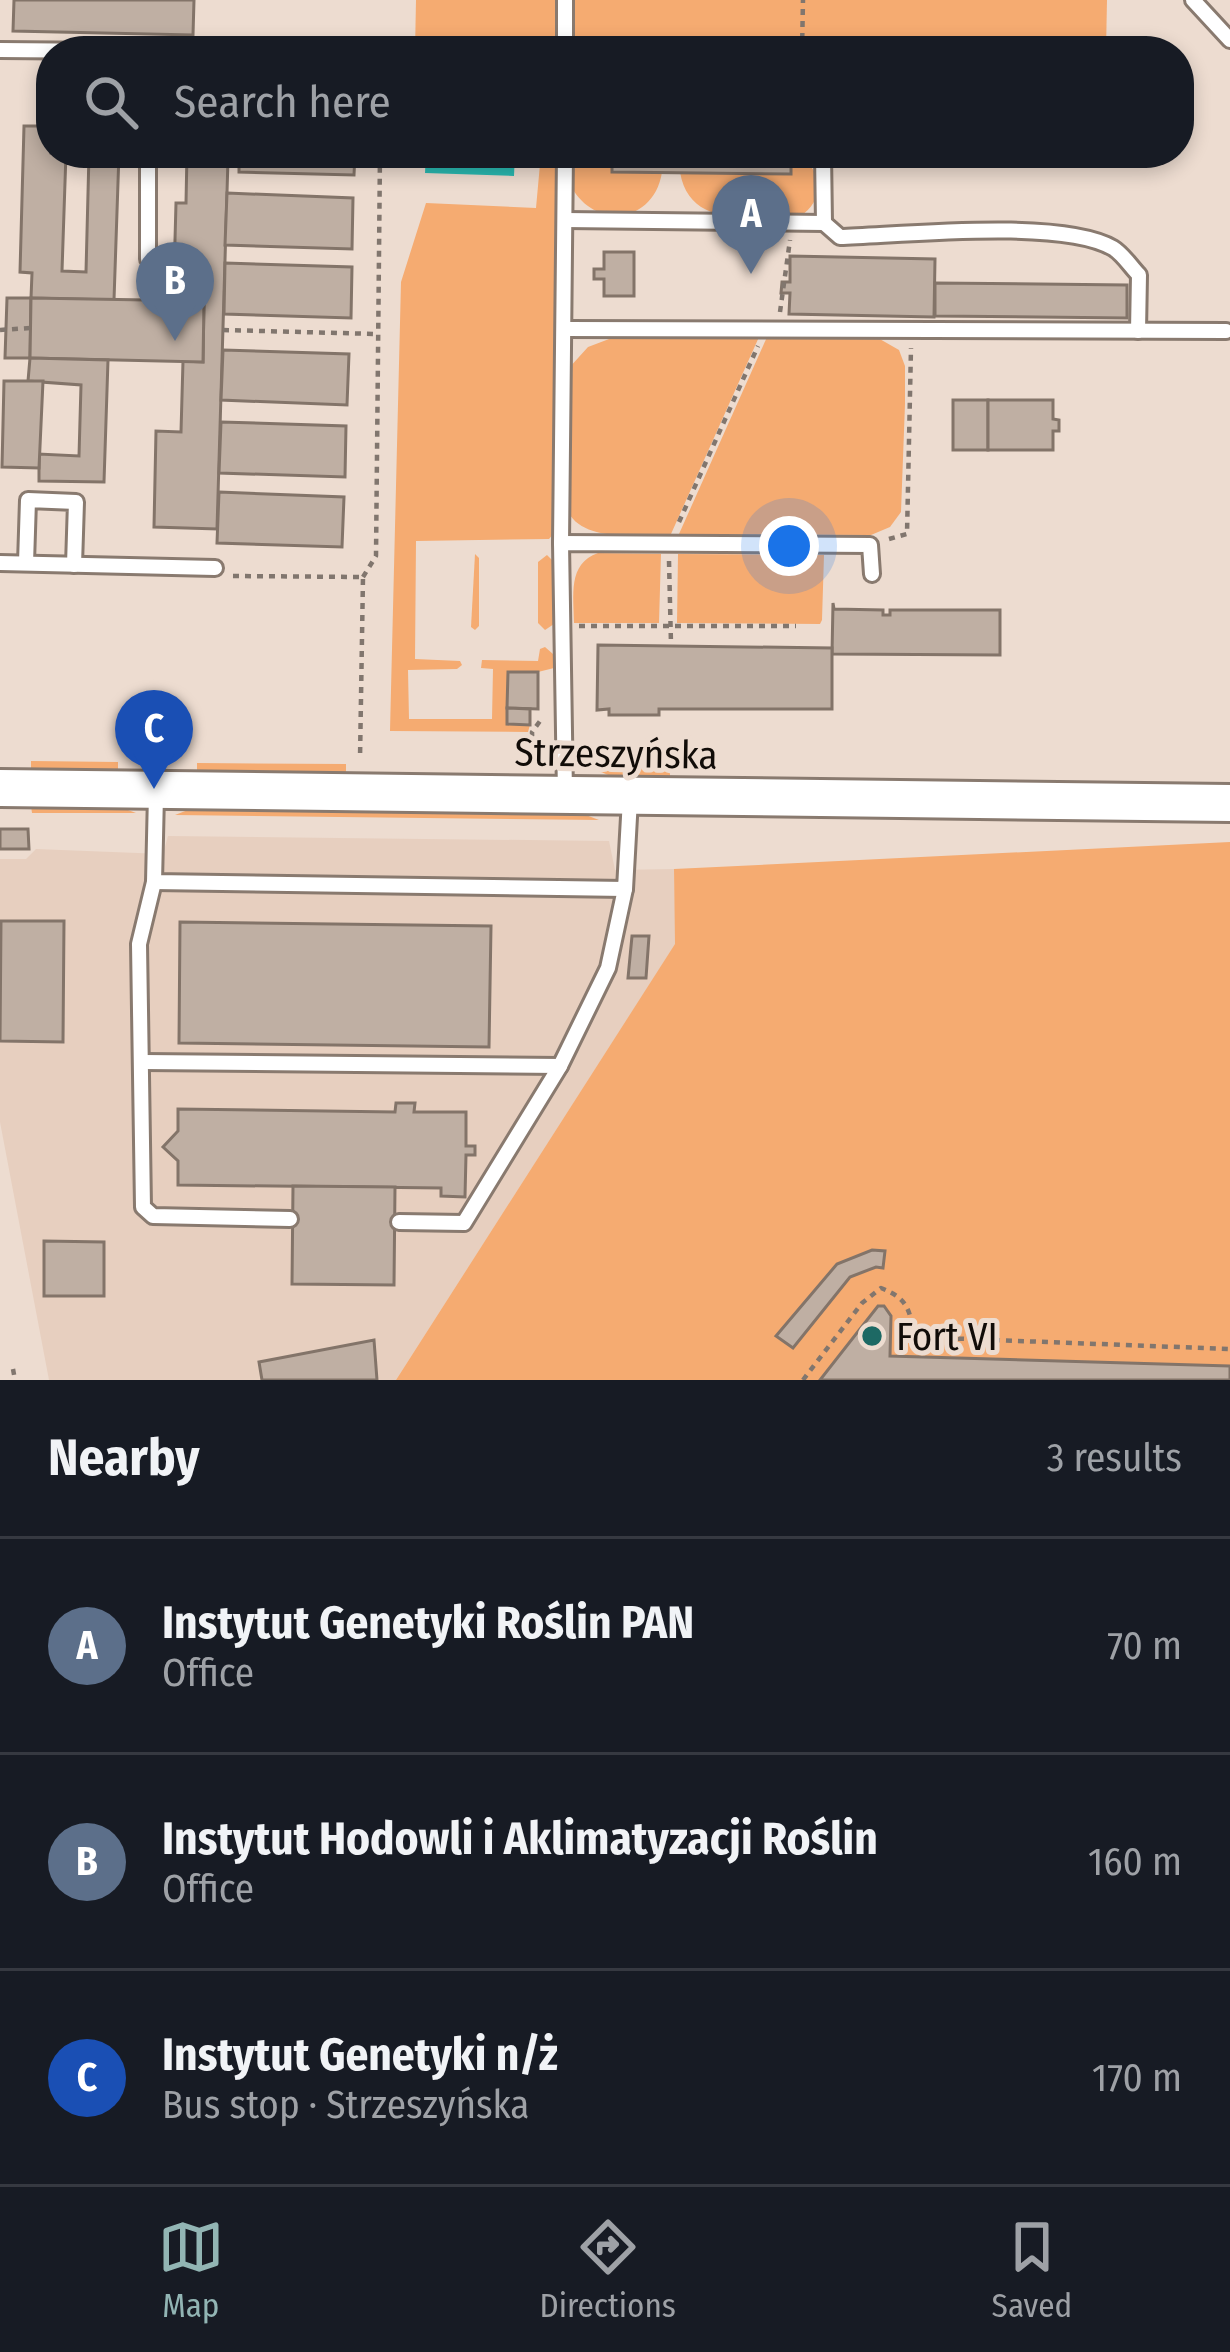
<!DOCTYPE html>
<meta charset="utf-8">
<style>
body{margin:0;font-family:"Fira Sans Condensed",sans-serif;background:#20242c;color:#f1f3f6}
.you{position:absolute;left:789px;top:546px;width:42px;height:42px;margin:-30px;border:9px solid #fff;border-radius:50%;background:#1a73e8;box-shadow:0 0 0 18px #1a73e833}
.badge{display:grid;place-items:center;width:78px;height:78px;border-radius:50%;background:#92b5b4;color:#fff;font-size:39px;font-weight:700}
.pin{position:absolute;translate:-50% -99px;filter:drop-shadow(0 3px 6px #0008)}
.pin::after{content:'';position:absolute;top:63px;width:42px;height:36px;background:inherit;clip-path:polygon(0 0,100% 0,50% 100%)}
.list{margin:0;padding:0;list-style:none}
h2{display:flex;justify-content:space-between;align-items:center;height:156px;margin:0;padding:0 48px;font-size:51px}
h2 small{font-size:39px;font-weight:400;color:#9ea1a6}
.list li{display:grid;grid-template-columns:78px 1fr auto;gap:36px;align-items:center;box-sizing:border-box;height:216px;padding:0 48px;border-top:3px solid #363941}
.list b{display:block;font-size:45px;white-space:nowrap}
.list p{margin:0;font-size:39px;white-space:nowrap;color:#9ea1a6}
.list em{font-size:39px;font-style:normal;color:#9ea1a6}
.icon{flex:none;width:66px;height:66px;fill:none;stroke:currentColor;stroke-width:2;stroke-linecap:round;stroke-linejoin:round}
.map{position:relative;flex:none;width:1230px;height:1380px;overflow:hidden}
.search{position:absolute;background:#171b24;box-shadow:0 6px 18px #0003;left:36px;right:36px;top:36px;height:132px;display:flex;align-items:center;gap:30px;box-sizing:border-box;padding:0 42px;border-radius:48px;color:#9ea1a6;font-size:45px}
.sheet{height:804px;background:#171b24}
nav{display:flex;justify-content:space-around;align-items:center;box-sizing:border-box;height:168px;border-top:3px solid #363941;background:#171b24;font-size:33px;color:#9ea1a6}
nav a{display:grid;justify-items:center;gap:6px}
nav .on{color:#92b5b4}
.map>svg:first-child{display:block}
</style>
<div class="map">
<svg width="1230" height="1380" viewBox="0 0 1230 1380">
<rect width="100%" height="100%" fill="#eddcd0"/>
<!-- built -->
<path fill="#e7cfbf" d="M168,836l441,5 6,29 59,-1 2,74 -280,437h-347l-49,-258v-263h26l10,-10 127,5z"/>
<!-- green -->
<g fill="#f5ab71">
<path d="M416,0h142v51h-143z"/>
<path d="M570,0h537l-1,51h-530l-6,-16z"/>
<path d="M541,153h16l-2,379 -6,7 -133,2 -1,118 45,2 2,4 -5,4 -49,1 1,49h83l1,-50 -12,-1 1,-8 56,1 2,-12 5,-2 8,7 1,14 -16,4h-30l-1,52 23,1 -2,7 -138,-1 11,-449 25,-79 110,5z"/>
<path d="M791,153h12v6c21,15 20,43 -3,57 -45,-1 -110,15 -120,-44l110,2z"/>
<path d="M602,155h10l1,17h49c-8,53 -70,58 -92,12 1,-19 14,-26 32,-29z"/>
<path d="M617,336l142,1 -88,197c-32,-1 -85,10 -103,-22l1,-144 19,-21z"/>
<path d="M767,337l111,1 21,12 6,16v38l-4,108 -11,15 -19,8 -192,-1z"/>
<path d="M598,553l63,1 -2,69h-85c0,-27 -7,-59 24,-70z"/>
<path d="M475,554l4,4v68l-4,4 -4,-3z"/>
<path d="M678,554l146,1 -2,65 -2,4 -143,-1z"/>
<path d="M547,555l7,7v62l-9,6 -7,-7v-61z"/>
<path d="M31,761l87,1v8l-87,-1z"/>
<path d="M197,763l149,1v9l-149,-1z"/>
<path d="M589,767l81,1v9h-57z"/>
<path d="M31,806l89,1 16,6h-104z"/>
<path d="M193,808l385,4 21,8 -424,-5z"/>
<path d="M1230,842v538h-834l279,-436 -1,-75z"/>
</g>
<!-- water -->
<path fill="#29b9b1" d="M426,153h89l-1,23 -89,-3z"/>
<!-- building -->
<g fill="#bfafa3" stroke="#837469" stroke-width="3" fill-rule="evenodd">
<path d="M14,0h180l-1,35 -180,-4z"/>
<path d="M24,126h27v27h68l-5,147 -83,-2 1,-25 -12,-1zM66,153l23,1 -3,118 -24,-1z"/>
<path d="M187,153h52v6h-11l-11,370 -63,-2 2,-96 25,1 2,-71 20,1 1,-61h-20v-23l-10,-1 2,-74h10z"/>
<path d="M239,153h116l-1,22 -115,-3z"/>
<path d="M612,153h179v21l-179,-2z"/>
<path d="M227,193l126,5 -1,51 -127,-4z"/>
<path d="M604,252h30v44h-30v-17h-10v-10h10z"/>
<path d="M790,256l145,3 -1,58 -145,-3 1,-21h-9l1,-11h8z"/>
<path d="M225,263l127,4 -1,51 -127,-4z"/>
<path d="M935,283l192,2v33l-192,-2z"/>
<path d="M7,298h24l-1,60h-25z"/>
<path d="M31,298l173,3 -1,61 -173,-4z"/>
<path d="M223,350l126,4 -2,51 -126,-5z"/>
<path d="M30,358l78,2 -4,122 -65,-1v-27l40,2 2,-71 -53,-4z"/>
<path d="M4,381h39l-4,87 -37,-1z"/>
<rect x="953" y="400" width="35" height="50"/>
<path d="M988,400h65v19l6,1v11h-6v19h-65z"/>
<path d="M221,422l125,4 -1,51 -126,-4z"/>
<path d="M219,492l125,5 -2,50 -125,-4z"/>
<path d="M833,603l1,6 49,1v5h7v-5h110v45l-168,-1z"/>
<path d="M598,645l234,3v61h-173v6h-50v-6l-12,1z"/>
<path d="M508,672h30v37l-31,-1z"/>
<path d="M507,708l23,1v16l-23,-1z"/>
<path d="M0,829h28l1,20h-29z"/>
<path d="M1,921h63l-1,121 -63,-1z"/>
<path d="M180,922l311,4 -2,121 -310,-4z"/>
<path d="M632,936h17l-3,42h-18z"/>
<path d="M396,1103h19l-1,9h52v34h9v9h-9l-1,42 -24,-1v-8l-263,-3v-24l-15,-14 15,-16v-22l217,3z"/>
<path d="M293,1186l102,1 -1,98 -102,-1z"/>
<path d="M44,1241l60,1v54h-60z"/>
<path d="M872,1250l13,1 -2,17 -7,-1 -26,10 -57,71 -17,-12 61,-72z"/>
<path d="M878,1306h6l7,10 -1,40 340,10v14h-410z"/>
<path d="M374,1340l3,40h-115l-3,-18z"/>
</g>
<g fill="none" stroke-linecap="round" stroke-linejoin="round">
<defs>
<g id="service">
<path d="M1193,0l37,40"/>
<path d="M0,50l113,1"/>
<path d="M565,51v-51"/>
<path d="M565,220l259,3 -1,-70"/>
<path d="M824,223l16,14c63,-2 222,-19 273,11 10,6 18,19 26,27l-1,56"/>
<path d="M148,259v-106"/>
<path d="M565,329l661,2"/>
<path d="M561,543l4,-390"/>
<path d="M0,563l215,5"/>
<path d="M26,563l2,-63 48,2 -2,63"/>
<path d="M156,794l-2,88 471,7 5,-90"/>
<path d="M565,794l-4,-251 309,2 2,29"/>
<path d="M154,882l-15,62 4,263 10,9 137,3"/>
<path d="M143,1062l417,4"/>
<path d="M399,1222l65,1 96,-157 48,-98 17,-79"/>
</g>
<path id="tertiary" d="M0,788l1230,15"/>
</defs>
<!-- service casing -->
<use href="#service" stroke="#897a6f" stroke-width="20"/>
<!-- tertiary casing -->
<use href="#tertiary" stroke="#897a6f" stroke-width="42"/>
<!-- path -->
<g stroke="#81766e" stroke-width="4.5" stroke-dasharray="6 6" stroke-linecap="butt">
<path d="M802,51l1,-51"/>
<path d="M780,312l10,-72"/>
<path d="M0,330l31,-2"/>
<path d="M223,330l154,4"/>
<path d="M679,522l79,-176"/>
<path d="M889,539l18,-5 4,-186"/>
<path d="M669,561l2,83"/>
<path d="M233,576l130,1 -3,182"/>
<path d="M363,577l13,-21 4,-403"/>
<path d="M579,626h217"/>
<path d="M533,761l-1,-29 11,-15"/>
<path d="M13,1369l2,11"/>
<path d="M803,1380l59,-77 19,-15c28,11 28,22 34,49l315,12"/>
</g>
<!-- service -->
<use href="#service" stroke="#fff" stroke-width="14"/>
<!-- tertiary -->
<use href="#tertiary" stroke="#fff" stroke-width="36"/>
</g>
<!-- markers -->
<circle fill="#1d6964" stroke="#eddcd0" stroke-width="4.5" cx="872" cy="1336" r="12"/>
<g text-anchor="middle" stroke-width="10" stroke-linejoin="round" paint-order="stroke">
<!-- street labels -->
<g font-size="39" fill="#110c08" stroke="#eddcd0">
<text transform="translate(616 753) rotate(1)" y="14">Strzeszyńska</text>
</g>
<!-- poi labels -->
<g font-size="39" fill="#110c08" stroke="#eddcd0" text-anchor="start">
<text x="896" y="1350">Fort VI</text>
</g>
</g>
</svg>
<div class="you"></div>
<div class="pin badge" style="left:751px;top:274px;background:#5c6f8a">A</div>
<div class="pin badge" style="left:175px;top:341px;background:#5c6f8a">B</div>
<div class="pin badge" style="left:154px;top:789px;background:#1a4fb4">C</div>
<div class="search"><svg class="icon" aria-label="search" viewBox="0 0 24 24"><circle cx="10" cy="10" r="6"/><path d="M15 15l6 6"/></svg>Search here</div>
</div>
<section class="sheet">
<h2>Nearby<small>3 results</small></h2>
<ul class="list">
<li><span class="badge" style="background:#5c6f8a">A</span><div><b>Instytut Genetyki Roślin PAN</b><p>Office</p></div><em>70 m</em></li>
<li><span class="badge" style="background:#5c6f8a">B</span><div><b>Instytut Hodowli i Aklimatyzacji Roślin</b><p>Office</p></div><em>160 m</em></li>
<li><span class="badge" style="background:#1a4fb4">C</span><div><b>Instytut Genetyki n/ż</b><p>Bus stop · Strzeszyńska</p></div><em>170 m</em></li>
</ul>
</section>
<nav>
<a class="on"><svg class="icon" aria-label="map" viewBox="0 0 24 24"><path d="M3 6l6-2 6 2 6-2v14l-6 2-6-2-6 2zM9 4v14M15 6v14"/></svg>Map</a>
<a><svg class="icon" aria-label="directions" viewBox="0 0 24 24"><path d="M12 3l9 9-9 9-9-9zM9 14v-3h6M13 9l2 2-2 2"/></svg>Directions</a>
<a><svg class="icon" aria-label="saved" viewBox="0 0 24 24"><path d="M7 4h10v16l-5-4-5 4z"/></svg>Saved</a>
</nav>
